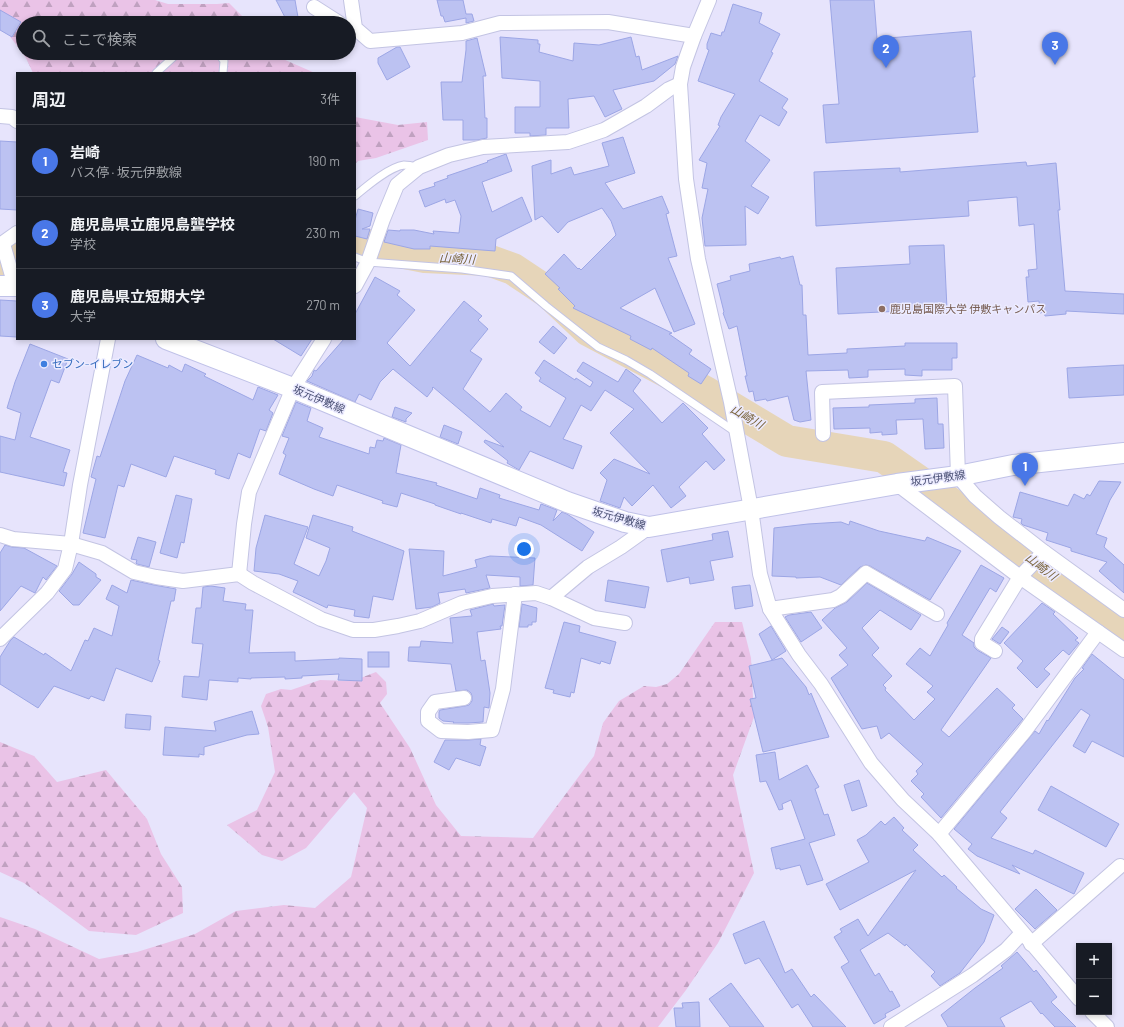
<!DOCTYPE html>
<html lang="ja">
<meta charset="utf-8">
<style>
body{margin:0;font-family:Barlow,"Noto Sans JP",sans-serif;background:#20242c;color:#f1f3f6}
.controls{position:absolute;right:12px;bottom:12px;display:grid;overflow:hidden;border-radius:0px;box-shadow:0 2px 6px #0003}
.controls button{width:36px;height:36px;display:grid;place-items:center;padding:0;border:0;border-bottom:1px solid #363941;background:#171b24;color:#f1f3f6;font:20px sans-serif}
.you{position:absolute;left:524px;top:549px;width:14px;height:14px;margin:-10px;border:3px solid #fff;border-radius:50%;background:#1a73e8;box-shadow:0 0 0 6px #1a73e833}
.badge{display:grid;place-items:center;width:26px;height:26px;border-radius:50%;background:#4977e7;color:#fff;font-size:13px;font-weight:700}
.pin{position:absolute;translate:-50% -33px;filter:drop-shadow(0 1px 2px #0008)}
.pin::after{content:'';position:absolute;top:21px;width:14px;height:12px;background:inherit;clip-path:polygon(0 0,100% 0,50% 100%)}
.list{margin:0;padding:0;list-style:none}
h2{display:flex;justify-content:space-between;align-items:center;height:52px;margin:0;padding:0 16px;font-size:17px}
h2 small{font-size:13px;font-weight:400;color:#9ea1a6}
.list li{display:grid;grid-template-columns:26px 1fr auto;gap:12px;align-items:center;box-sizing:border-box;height:72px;padding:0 16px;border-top:1px solid #363941}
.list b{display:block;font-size:15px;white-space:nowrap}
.list p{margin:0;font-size:13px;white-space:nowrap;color:#9ea1a6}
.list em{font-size:13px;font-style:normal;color:#9ea1a6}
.icon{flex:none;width:22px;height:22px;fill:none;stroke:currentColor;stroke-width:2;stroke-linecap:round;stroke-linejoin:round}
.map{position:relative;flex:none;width:1124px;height:1027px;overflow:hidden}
.search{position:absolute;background:#171b24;box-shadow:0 2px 6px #0003;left:16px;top:16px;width:340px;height:44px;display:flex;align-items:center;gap:10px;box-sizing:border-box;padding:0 14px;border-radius:22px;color:#9ea1a6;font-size:15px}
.panel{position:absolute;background:#171b24;box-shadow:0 2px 6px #0003;left:16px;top:72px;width:340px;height:268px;border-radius:0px}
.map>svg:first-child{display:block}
</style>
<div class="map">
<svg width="1124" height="1027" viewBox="0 0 1124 1027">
<defs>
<pattern id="forest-firs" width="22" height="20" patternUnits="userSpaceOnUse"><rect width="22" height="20" fill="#eac3e7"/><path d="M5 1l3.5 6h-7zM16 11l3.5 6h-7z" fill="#c0a1c0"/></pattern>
</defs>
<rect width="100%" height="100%" fill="#e7e4fc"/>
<!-- forest -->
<g fill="url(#forest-firs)">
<path d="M0,0h155l13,4h49l12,-1 20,20h-226v30h255l5,6 32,14h-282l-7,-15 -26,-35z"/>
<path d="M355,117l43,8 29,-3 1,18 -52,18 -18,3 -3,3z"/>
<path d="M715,622h27l9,36 3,59 -21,58 21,98 -36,70 -32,47 -28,37h-658v-110l35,12 64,30 38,-7 58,-18 41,-23 48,-6 31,3 36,-31 16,-69 -13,-16 -48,56 -24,13 -20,-6 -35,-30 30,-15 18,-38 -7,-45 -7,-21 5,-12 15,-5 10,1 29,-10 33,1 23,-9 10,10 1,12 -7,9 30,45 26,57 25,31 72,2 61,-82 9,-33 16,-22 25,-15 12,1 11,-3 12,-10z"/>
<path d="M0,742l34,14 23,26 49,-12 41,49 14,35 21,33 1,26 -47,22 -47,-4 -65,-48 -24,-11z"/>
</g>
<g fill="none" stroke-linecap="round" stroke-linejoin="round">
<!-- river -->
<g stroke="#e6d5b9" stroke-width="32">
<path d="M355,243l70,14 63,3 25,9 36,24 39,37 119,63 80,48 97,16 132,92 108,80"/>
<path d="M0,260l17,-6"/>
</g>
</g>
<!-- building -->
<g fill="#bcc2f2" stroke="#9ca6e5">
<path d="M276,0h19l4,23h-11z"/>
<path d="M437,0h26l3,14h6l2,7 -8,2v-5l-21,4 -2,-6h-2z"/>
<path d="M830,0h44l3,39 94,-8 4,46h-2l5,55 -152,11 -3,-38 16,-1z"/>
<path d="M733,4l29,9 -3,10 21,11 -9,18 2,1 -14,28 29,18 -6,9 5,4 -8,14 -19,-11 -15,26 25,19 -19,26 18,11 -11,17 -13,-8 1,39 -41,1 -3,-28 6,-29 -6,-1 5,-25 -8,-3 21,-34 -2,-1 3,-8 14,-23 -37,-13 11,-31 -2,-1v-5l4,-11 10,3 1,-4h2z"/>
<path d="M0,10l21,12 -9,15 -12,-7z"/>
<path d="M500,37l38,3v4h2l-1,8 34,9 1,-18 25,2 32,-8 5,20 3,-1 3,14 36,-14 -3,8 -21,17 -41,9 9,19 -17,8 -11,-21 -26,3 1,29h-23v7l-16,1v-3h-15v-26h25v-26l-38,-3z"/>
<path d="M477,38l9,38h-3l2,42h2v20l-10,2h-14v-20h-20l-2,-38h21l4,-32v-9z"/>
<path d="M397,47h3l10,20 -23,13 -9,-17v-5z"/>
<path d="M623,137l12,36 -30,10 18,26 39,-13 7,17 -3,1 11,42 -9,2 27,66 -21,8 -19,-44 -35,20 52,25 -3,1 23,16 -3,4 22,15 -10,15 -13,-8 1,-3 -37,-25 -1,2 -21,-11 1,-3 -58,-28 2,-2 -17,-17 2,-1 -15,-14 19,-20 14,15 1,-1 2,2 35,-35 -5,-14 -9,-13 -34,14 -10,11 -16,-17 -7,4 -3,-54 19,-6v14l20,-7 3,8 35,-9 -7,-23z"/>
<path d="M0,141l17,1v68l-17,-1z"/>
<path d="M506,154l6,17 -30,11 10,30 30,-15 10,24 -36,18 -1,12 -65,-5v3h-16l-30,-7 4,-12 12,1v-1h14l20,4 -1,-3 26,2 2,-17 -6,-16 -9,3 -1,-4 -20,8 -6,-16 16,-5 -1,-3 14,-5 -1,-2 41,-14 -1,-1z"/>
<path d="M1026,162l1,4 29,-3 4,47h-2l7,81 59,3v20l-58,-3v3l-21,2 -1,-4 -4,1 -1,-12 -11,1 -2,-25h3l-1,-7 9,-1 -3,-45 -15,2 -2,-29 -49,4 1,15 -153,10 -2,-54 86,-4v4z"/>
<path d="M358,209l15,4 -3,13 -8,3h8l-3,10 -12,-3v-16z"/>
<path d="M944,245l3,64 -109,5 -2,-46 74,-4 -1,-18z"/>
<path d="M793,256l7,29h2l1,30h3l2,40 39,-2v-4l58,-3v-3h52v15h-5v12h-30v6l-17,-1v-6l-37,1v7l-19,1 -1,-8 -42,1 5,49 -11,2 -6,-2 -6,-24 -21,5 -1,-2 -11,2 -2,-10 -4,1 -4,-16h2l-10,-50 -8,3 -6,-16 1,-1 -7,-28 14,-4 -1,-4 20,-5 -1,-7 31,-7 1,2z"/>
<path d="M375,277l25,14 -3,4 18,15 -28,33 23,23 54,-65 18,15 -4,4 10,9 -18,22 12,8 -19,30 27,23 16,-19 16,14 -2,3 30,17 16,-29 -27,-17 2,-3 -6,-5 9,-13 31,20 1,-2 14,9 3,-5 -16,-11 6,-9 35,20 8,-13 15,11 -8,11 29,32 21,-20 25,25 -6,6 23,26 -11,10 -8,-9 -27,26 7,9 -15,12 -18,-23 -21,21 -8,-9 -4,11 -20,-7 7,-21 -7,-7 14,-14 36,15 -40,-41 24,-24 -29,-19 -14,21 -10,-6 -18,34 19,7 -9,23 -43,-18 -11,19 -12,-7 1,-2 -24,-19 1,-2 19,7 -71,-60 -1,1 1,1 -6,8 -34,-28 -13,13 -9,18 -12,-6 -4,8 -48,-21 5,-5 2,-6 2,1 28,-32h11v-25z"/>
<path d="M0,300l17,1v36l-17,-1z"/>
<path d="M553,326l14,12 -13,16 -15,-12z"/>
<path d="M273,339h39l-11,17z"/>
<path d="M30,344l38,15 -9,24 -8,-3 -21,57 40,13 -7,22 4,1 -3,13 -64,-14v-36l15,4 6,-27 -14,-5 8,-26z"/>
<path d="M137,355l31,13 1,-3 13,7 3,-8 21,10 -2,2 49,24 5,-13 20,8 -9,15 4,3 -7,18 -6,-2 -10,29 -12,-5 -9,26 -14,-5 1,-4 -42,-14 -8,21 -35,-13 -7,23 -6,-2 -13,53 -22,-5 13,-54 -5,-2 6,-21 3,1 25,-76z"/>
<path d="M1124,365v30l-55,3 -2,-30z"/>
<path d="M937,398l1,26h5l1,24 -19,1 -2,-30 -27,1 1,14 -15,1v-3l-12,1v-5l-36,1 -1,-21 36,-1v-2l46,-2v-4z"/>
<path d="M296,402l15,6 -4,13 16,7 -4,9 50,17 1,-7 5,1 2,-8 6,1 1,-3 17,7 -5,28 41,10 -1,2 41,14 3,-11 20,7 -1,3 40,12 2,-6 16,6 -4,11 9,-9 5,2 27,18 -12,19 -41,-26 -22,-8 -3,9 -24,-7 -1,4 -30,-10v1l-26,-9v-1l-34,-11 -4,14 -15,-4 1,-2 -46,-16 -4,11 -19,-7 -35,-15 7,-19 -3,-2 6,-15 -7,-2z"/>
<path d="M395,407l17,6 -6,6v3l-14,-5z"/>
<path d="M444,425l18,7 -4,12 -18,-7z"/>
<path d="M1099,481l22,1 -11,18 -14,34 11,4 -3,9 20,18v28l-25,-22 8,-9 -36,-11v-3l-25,-8 2,-7 -25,-8 -2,-2 1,-4 -9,-2 7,-25 48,14 6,-12 10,5 3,-5 3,2z"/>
<path d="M176,495l16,4 -8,44 -3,-1 -4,16 -17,-5z"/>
<path d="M265,515l43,12 -14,37 25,12 7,-15 4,-13 -24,-10 7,-23 40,12 -1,4 52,20 -11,49 -20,-4 -4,22 -15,-2 1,-6 -27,-5 -1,3 -34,-16 5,-11 -19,-7 -25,-3 2,-23z"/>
<path d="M850,521l29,10 46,10 2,-4 34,14 -31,49 -60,-34 -4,-1 -6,2 -19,18 -21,-8 -24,1v-1l-24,-1 2,-48 34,-4 33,-2 8,3z"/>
<path d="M728,531l5,26 -23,4 4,19 -24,4 -1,-7 -22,5 -6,-32 52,-10 -1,-6z"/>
<path d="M138,537l18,5 -7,25 -12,-3 -1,-1 1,-3 -6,-1z"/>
<path d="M5,545l7,2 12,1 33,18 -11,14 -3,-3 -8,16 -14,-7 -21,25v-58z"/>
<path d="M409,549l35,2 -1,25 34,-9 -2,-7 15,-4 45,2 -2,27 -13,1v-9l-34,-2 4,13 -24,5 -1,-4 -27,4 2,10 -8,4 -16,2z"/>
<path d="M79,562l17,12v3l5,3 -22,25h-6l-14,-14 13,-17z"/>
<path d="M981,565l23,13 -8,14 -6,-4 -28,47 12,8v4l3,3 14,8 -50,72 8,7 48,-49 18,17 -3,3 11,11 -82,99 -20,-21 3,-3 -13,-13 7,-7 -2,-3 7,-7 -34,-31 -8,6 -4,-13 -15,3 -31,-51 17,-13 -9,-10 8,-7 -25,-28 13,-12 12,-6 20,-19 54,32 -10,15 -31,-20 -18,18 17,20 -7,7 20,21 -9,9 3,3 -1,2 29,30 21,-21 -8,-7 6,-6 -27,-22 14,-16 10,8 18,-31 -1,-2z"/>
<path d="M131,580l23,5 22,4 -2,12h-3l-13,59 2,1 -8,21 -36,-14 -12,33 -13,-5 -2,3 -35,-13 -16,22 -38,-24v-27l10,-16 4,-4 30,18 1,-2 26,18 14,-31 3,1 6,-13 18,8 7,-30 -13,-7 6,-14 15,8z"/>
<path d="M608,580l41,7 -4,21 -40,-7z"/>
<path d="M750,585l3,21 -18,3 -3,-22z"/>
<path d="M211,586l14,2 -2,13 23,3 -1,6h8l-4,43 46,-1v9l44,-2v-1l23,1v22l-24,-1 1,-6 -37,2v2l-17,1v-2l-34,1v1l-13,-1v4l-29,-2 -2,20 -25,-3 2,-21 15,1 4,-33 -11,-1 4,-35h5l2,-21z"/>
<path d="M1042,603l13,9 -2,2 25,24 -3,2 4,3 -10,12 -6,-5 -19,19 6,5 -13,14 -20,-20 6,-7 -19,-18z"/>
<path d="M493,604l1,2 11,-1 -3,21h-2l1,3 -24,3 4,29 4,-1 5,33 -1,15 -5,-1 -1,15 -15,1h-15l1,-1 -11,-1 -4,-3v-6l1,-2 25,-4 4,-1 3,-4v-5l-1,-3 -4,-3 -11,1 -5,-27 -43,-3 1,-14h11l1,-6 32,2 -3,-25 22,-2 -2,-6z"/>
<path d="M522,604l15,4 -1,14h-4v3h-4v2h-9z"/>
<path d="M811,612l11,16 -21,14 -16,-25 4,-2z"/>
<path d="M564,622l16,4 -1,6 37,10 -6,22 -9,-3 -1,3 -19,-6 -7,35 -3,-1 -1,5 -17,-4 1,-3 -9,-2z"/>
<path d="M771,626l15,25 -14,9 -13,-26z"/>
<path d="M1002,627l7,5 -9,12 -8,-5z"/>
<rect x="368" y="652" width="21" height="15"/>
<path d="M1092,654l32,26v77l-32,-16 -7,12 -12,-7 17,-31 -9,-6 -81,103 7,6 -16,20 42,16 2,-4 49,23 -10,21 -62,-29 8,9 -43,-18 -9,-7 4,-5 -18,-15 81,-98 4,3 8,-14 1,1 27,-43 9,-9 -2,-1z"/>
<path d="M782,658l24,29 3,8 2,-2 18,44 -66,15 -13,-53 6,-1 -7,-32z"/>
<path d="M252,711l7,23 -12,1 -43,12v8l-5,-1v3l-36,-2 2,-28 51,4 -2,-9z"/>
<path d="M126,714l25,2 -1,14 -25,-2z"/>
<path d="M481,739l-1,6 6,2 -6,19 -24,-8 -7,12 -15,-8 11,-22h23z"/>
<path d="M775,752l4,28 28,-15 12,22 -4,2 9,26 4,-1 7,21 -26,8 14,37 -16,5 -7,-20 -20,5v-2l-4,1 -5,-21 34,-9 -14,-39 -9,4 1,5 -4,1 -13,-29 -6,1 -4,-27z"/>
<path d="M859,780l8,26 -15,5 -8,-26z"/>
<path d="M1051,786l68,38 -13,23 -68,-37z"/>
<path d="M894,817l10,11 -2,2 16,15 -5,5 29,27 2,-2 13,12 -1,1 25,21 13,6 -10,27 -24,31 -20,13 -9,-10 4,-4 -29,-28 -1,2 -17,-13 -28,17 15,26 4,-3 11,19 2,-1 8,15 -15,8 1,3 -12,7 -33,-57 8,-5 -15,-25 8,-5 -2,-3 18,-10 10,17 48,-66 -76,40 -14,-26 43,-22 -12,-22 9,-5 15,-14 4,4z"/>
<path d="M1036,889l21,21 -22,19 -20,-20z"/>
<path d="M764,921l21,52 7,-4 19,28 3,-3 32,33h-33l-15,-23 -6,4 -33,-50 -14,6 -12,-30z"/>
<path d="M1017,952l17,20 2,-2 21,27 -6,5 25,25h-21l-13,-14 -1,1 -10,-13 -31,17 5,9h-57l-7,-12 34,-27 28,-20 -2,-2z"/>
<path d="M731,983l33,44h-34l-21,-28z"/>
<path d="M699,1002l1,25h-24l-2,-19h9l-1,-5z"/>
</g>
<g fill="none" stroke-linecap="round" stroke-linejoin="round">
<defs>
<g id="lane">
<path d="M218,53l6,8 -1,12"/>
<path d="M156,73l22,-20"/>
<path d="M355,196c12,-10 34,-29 49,-31 4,0 9,1 13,2"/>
<path d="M355,257l13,5 94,7 49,7 35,30 52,41 28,13 24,14 87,59"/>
</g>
<g id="street">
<path d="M351,0l4,28 15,13 92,-8 38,-10 108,-1 86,14"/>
<path d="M709,0l-15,36 -11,31 -3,17 6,95 12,80 33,143 20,107 9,65 10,35 29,46 22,29 50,79 32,37 36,34 140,165"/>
<path d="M314,7l25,16"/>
<path d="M0,116l12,1 5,4"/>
<path d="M3,244l12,42"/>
<path d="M0,245l17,-12"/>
<path d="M355,286l13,-24 15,-43 14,-34 22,-18 30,-12 34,-8 85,-5 36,-12 42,-24 23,-17 11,-5"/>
<path d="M823,434l-1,-42 133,-6 3,90 17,20 24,21 45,35 80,58"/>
<path d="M897,484l123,93 104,73"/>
<path d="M0,535l13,4 58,5 31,9 32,19 22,5 27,4 56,-7 14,9 68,36 32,11h21l24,-4 22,-5 42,-18 30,-7 44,-3 15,5 37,-31 33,-20 28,-20"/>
<path d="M239,574l5,-50 5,-32 44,-104 31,-49"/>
<path d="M551,598l43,20 31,5"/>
<path d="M770,609l63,-9 8,-4 25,-23 71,41"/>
<path d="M0,639l47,-46 18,-24 6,-25 9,-59 28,-146"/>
<path d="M995,651l-13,-8v-4l38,-62 24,-25"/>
<path d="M464,698l-29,4 -7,10v9l13,10 27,1 24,-2 11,-41 12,-95"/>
<path d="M939,834l85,-102 74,-100"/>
<path d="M1031,944l89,-78"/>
<path d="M1092,1012l15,15"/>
<path d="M891,1027l82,-52 33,-25 16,-17"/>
</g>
<g id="secondary">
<path d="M0,286h17"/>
<path d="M166,339l127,49 274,114 58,20 24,5 248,-43 61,-8 55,-11 111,-12"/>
</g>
</defs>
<!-- lane casing -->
<use href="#lane" stroke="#c3c4e3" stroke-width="9"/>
<!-- street casing -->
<use href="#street" stroke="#c3c4e3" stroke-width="16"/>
<!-- secondary casing -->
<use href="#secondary" stroke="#c0c2e8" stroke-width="22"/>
<!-- lane -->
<use href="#lane" stroke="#fff" stroke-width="7"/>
<!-- street -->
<use href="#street" stroke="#fff" stroke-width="14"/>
<!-- secondary -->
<use href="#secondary" stroke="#fff" stroke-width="20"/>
</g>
<!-- markers -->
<circle fill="#8d6e63" stroke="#ecebff" stroke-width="1.5" cx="882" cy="309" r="4"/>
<circle fill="#3f7fe0" stroke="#ecebff" stroke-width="1.5" cx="44" cy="364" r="4"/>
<g text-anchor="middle" stroke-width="3" stroke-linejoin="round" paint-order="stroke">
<!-- education labels -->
<g font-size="11" fill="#785e54" stroke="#ecebff" text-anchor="start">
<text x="890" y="313">鹿児島国際大学 伊敷キャンパス</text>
</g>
<!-- shop labels -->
<g font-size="11" fill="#366cbe" stroke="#ecebff" text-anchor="start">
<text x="52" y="368">セブン-イレブン</text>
</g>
<!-- street labels -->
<g font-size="11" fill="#4a5075" stroke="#ecebff">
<text transform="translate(319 399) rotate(23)" y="4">坂元伊敷線</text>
<text transform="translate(938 478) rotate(-8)" y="4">坂元伊敷線</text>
<text transform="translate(619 518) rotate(16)" y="4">坂元伊敷線</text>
</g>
<!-- water labels -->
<g font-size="12" font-style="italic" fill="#7b653d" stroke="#ecebff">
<text transform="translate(457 259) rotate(3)" y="4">山崎川</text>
<text transform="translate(747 417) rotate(30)" y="4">山崎川</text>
<text transform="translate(1041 567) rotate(37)" y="4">山崎川</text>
</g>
</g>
</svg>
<div class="controls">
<button>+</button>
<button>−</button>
</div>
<div class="you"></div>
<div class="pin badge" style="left:1025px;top:486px">1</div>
<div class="pin badge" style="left:886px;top:68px">2</div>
<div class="pin badge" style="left:1055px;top:65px">3</div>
<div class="search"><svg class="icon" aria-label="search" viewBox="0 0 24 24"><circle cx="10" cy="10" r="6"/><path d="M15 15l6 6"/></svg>ここで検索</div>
<section class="panel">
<h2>周辺<small>3件</small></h2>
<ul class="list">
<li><span class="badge">1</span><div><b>岩崎</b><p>バス停 · 坂元伊敷線</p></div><em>190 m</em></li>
<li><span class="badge">2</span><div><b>鹿児島県立鹿児島聾学校</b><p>学校</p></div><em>230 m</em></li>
<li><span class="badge">3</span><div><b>鹿児島県立短期大学</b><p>大学</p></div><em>270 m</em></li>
</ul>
</section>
</div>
